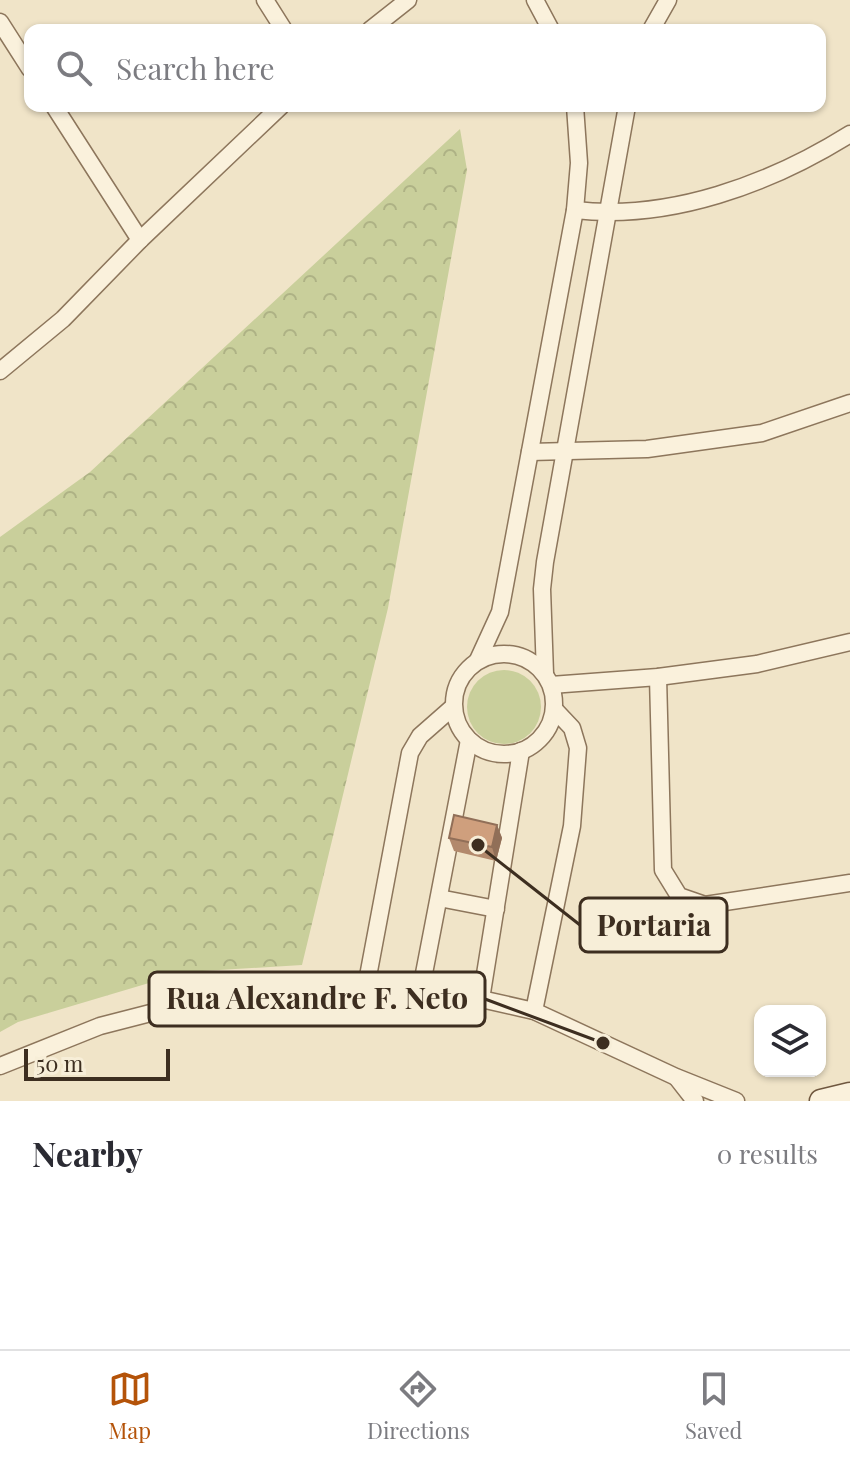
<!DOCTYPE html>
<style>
body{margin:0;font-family:"Playfair Display",serif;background:#f2f2f3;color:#2b2b33}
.controls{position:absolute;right:24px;bottom:24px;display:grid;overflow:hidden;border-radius:16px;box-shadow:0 2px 6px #0004}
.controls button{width:72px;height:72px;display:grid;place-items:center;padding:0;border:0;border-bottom:2px solid #e1e1e2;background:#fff;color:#2b2b33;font:40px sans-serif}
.scale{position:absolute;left:24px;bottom:20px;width:146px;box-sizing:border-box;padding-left:8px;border:4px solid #3d2e20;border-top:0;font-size:22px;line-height:28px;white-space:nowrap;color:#3d2e20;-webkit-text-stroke:6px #f7eed8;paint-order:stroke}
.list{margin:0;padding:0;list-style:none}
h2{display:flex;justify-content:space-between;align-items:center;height:104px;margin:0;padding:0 32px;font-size:34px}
h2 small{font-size:26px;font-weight:400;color:#7c7c81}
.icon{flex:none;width:44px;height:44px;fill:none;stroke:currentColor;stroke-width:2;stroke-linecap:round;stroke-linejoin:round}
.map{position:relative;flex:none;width:850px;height:1101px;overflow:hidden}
.search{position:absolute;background:#fff;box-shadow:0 2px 6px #0004;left:24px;right:24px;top:24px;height:88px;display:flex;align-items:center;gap:20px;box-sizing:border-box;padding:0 28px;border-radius:16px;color:#7c7c81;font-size:30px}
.sheet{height:248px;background:#fff}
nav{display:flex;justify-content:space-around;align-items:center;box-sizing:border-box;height:112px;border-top:2px solid #e1e1e2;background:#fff;font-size:22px;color:#7c7c81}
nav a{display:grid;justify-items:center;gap:4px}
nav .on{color:#b45309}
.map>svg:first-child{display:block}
</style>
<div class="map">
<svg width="850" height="1101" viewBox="0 0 850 1101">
<defs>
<pattern id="forest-crowns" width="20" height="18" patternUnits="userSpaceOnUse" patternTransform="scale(2)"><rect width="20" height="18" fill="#c9cf9b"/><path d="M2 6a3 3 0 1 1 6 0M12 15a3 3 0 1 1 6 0" fill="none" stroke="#aeb285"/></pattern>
</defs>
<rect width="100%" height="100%" fill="#f0e4c8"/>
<!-- green -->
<circle fill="#c9cf9b" cx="504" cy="707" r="37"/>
<!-- forest -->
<path fill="url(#forest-crowns)" d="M460,129l7,41 -79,438 -86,357 -116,7 -168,50 -18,10v-495l90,-65z"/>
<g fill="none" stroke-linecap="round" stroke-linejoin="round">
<defs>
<g id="street">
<path d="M265,0l19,30"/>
<path d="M535,0l16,30"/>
<path d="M0,22l30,47"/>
<path d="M370,30l38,-30"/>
<path d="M651,30l17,-30"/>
<path d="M54,106l86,134"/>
<path d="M575,210c95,11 195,-26 275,-76"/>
<path d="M0,371l63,-52 77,-79 141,-134"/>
<path d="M530,452l117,-3 115,-16 88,-30"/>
<circle cx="504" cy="704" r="50"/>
<path d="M478,660l22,-48 75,-402 4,-47 -4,-57"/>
<path d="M545,674l-3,-85 3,-27 82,-456"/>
<path d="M658,677l5,193 16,26 26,9 145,-22"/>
<path d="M551,685l107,-8 99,-13 93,-22"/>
<path d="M439,898l57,11"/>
<path d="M366,987l44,-234 10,-17 33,-29"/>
<path d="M421,989l48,-249"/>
<path d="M481,999l40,-248"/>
<path d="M534,1011l38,-185 6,-78 -6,-20 -17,-18"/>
<path d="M0,1066l100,-40 105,-27 161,-12 55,2 60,10 53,12 142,66 60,24"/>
<path d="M677,1078l18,23"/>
</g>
<path id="secondary" d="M821,1101l29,-7"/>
</defs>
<!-- street casing -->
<use href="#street" stroke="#8d765c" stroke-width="19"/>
<!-- secondary casing -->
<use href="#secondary" stroke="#6f573f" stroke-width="25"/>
<!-- street -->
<use href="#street" stroke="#faf1dc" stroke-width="16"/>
<!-- secondary -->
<use href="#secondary" stroke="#faf1dc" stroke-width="22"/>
</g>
<!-- wall -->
<path fill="#b2896c" d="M497,825l5,13 -6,23 -42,-10 -5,-13z"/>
<!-- shaded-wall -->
<path fill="#916f58" d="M497,825l5,13 -6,23 -4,-14z"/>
<!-- building -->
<path fill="#cf9f7d" stroke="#916f58" stroke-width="2" d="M454,815l43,10 -5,22 -43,-9z"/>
<!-- callouts -->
<path fill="none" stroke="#3d2e20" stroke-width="3" d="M478 845L580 925M603 1043L485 999"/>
<g fill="#3d2e20" stroke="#f7eed8" stroke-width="3">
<circle cx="478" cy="845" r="8"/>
<circle cx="603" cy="1043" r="8"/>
</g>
<g fill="#f7eed8" stroke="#3d2e20" stroke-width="3">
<rect x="580" y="898" width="147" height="54" rx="8"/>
<rect x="149" y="972" width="336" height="54" rx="8"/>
</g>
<g font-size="30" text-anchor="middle" font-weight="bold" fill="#3d2e20">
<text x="654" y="936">Portaria</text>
<text x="317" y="1009">Rua Alexandre F. Neto</text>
</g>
</svg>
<div class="controls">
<button><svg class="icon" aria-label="layers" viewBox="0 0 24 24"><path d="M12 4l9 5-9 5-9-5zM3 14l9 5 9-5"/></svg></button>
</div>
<div class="scale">50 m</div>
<div class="search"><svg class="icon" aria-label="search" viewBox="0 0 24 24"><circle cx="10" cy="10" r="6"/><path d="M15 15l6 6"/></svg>Search here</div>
</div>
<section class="sheet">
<h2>Nearby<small>0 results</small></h2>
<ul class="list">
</ul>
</section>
<nav>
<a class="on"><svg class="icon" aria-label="map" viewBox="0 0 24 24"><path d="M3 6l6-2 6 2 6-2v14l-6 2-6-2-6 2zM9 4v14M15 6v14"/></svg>Map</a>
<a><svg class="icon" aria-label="directions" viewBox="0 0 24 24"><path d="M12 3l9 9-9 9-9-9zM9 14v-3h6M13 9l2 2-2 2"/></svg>Directions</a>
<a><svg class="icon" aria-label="saved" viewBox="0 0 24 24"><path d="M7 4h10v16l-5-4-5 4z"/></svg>Saved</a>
</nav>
